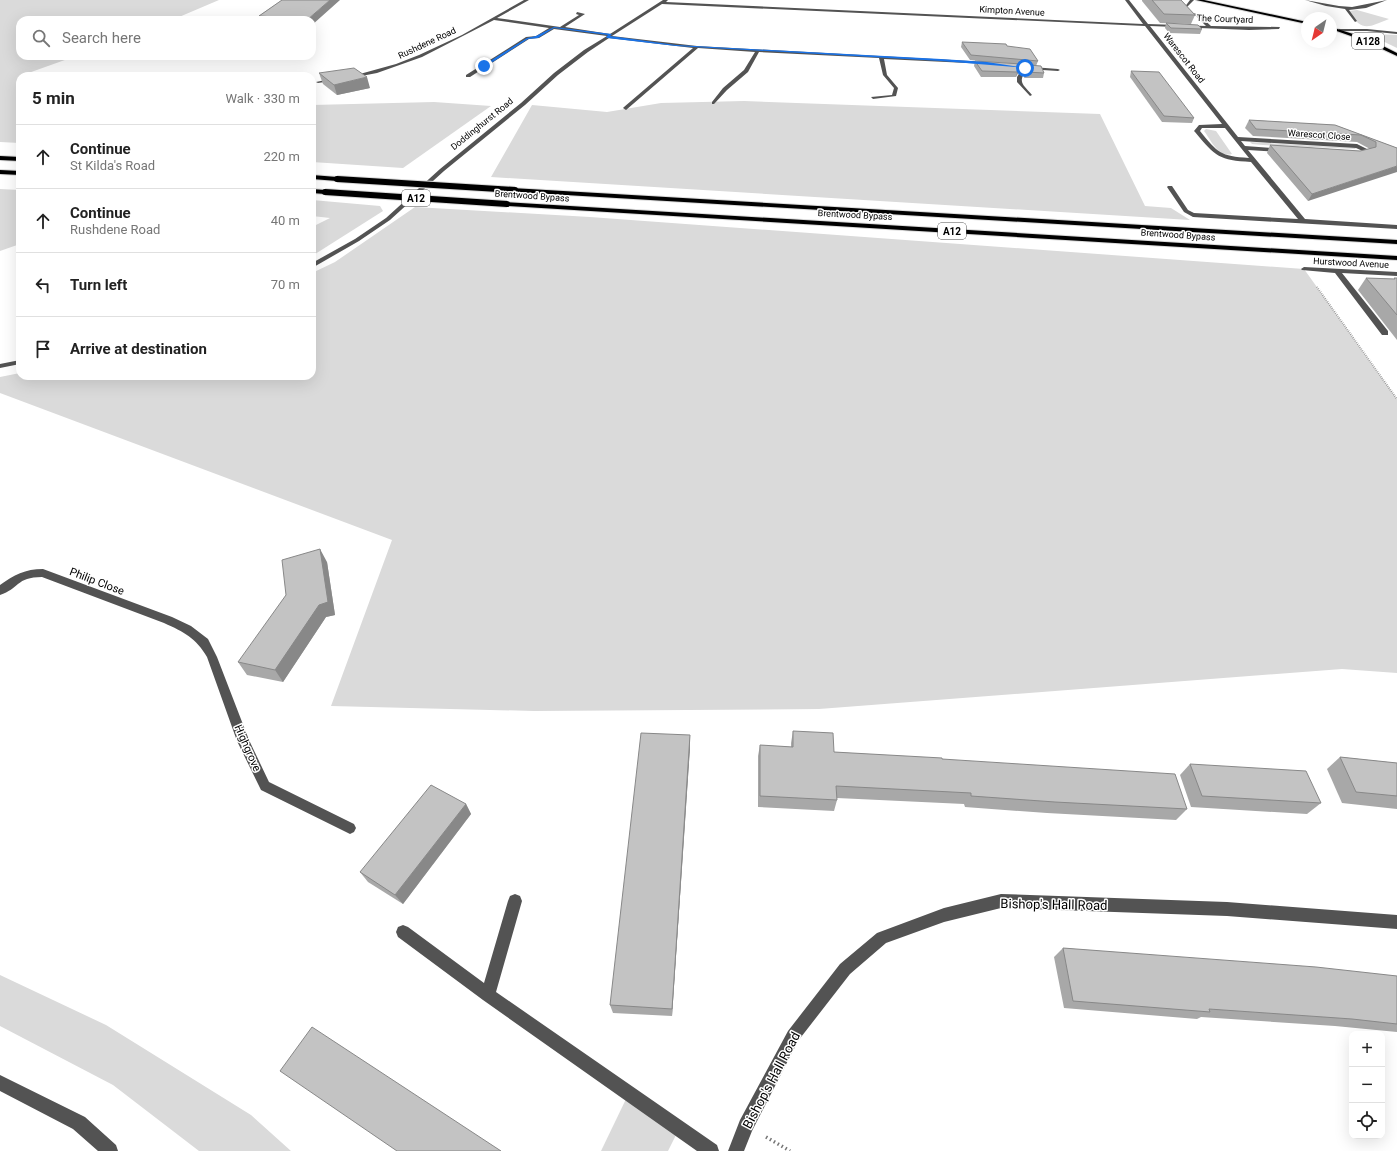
<!DOCTYPE html>
<meta charset="utf-8">
<style>
body{margin:0;font-family:Roboto,sans-serif;background:#f2f2f2;color:#222}
.controls{position:absolute;right:12px;bottom:12px;display:grid;overflow:hidden;border-radius:8px;box-shadow:0 4px 16px #0002}
.controls button{width:36px;height:36px;display:grid;place-items:center;padding:0;border:0;border-bottom:1px solid #e0e0e0;background:#fff;color:#222;font:20px sans-serif}
.compass{position:absolute;left:1301px;top:12px;width:36px;height:36px;border-radius:50%;background:#fff;box-shadow:0 4px 16px #0002;rotate:215deg}
.stop{position:absolute;width:12px;height:12px;margin:-9px;border:3px solid #1a73e8;border-radius:50%;background:#fff}
.stop.end{background:#1a73e8;border-color:#fff;box-shadow:0 1px 4px #0008}
.list{margin:0;padding:0;list-style:none}
h2{display:flex;justify-content:space-between;align-items:center;height:52px;margin:0;padding:0 16px;font-size:17px}
h2 small{font-size:13px;font-weight:400;color:#767676}
.list li{display:grid;grid-template-columns:26px 1fr auto;gap:12px;align-items:center;box-sizing:border-box;height:64px;padding:0 16px;border-top:1px solid #e0e0e0}
.list b{display:block;font-size:15px;white-space:nowrap}
.list p{margin:0;font-size:13px;white-space:nowrap;color:#767676}
.list em{font-size:13px;font-style:normal;color:#767676}
.icon{flex:none;width:22px;height:22px;fill:none;stroke:currentColor;stroke-width:2;stroke-linecap:round;stroke-linejoin:round}
.map{position:relative;flex:none;width:1397px;height:1151px;overflow:hidden}
.search{position:absolute;background:#fff;box-shadow:0 4px 16px #0002;left:16px;top:16px;width:300px;height:44px;display:flex;align-items:center;gap:10px;box-sizing:border-box;padding:0 14px;border-radius:12px;color:#767676;font-size:15px}
.panel{position:absolute;background:#fff;box-shadow:0 4px 16px #0002;left:16px;top:72px;width:300px;height:308px;border-radius:12px}
.map>svg:first-child{display:block}
</style>
<div class="map">
<svg width="1397" height="1151" viewBox="0 0 1397 1151">
<rect width="100%" height="100%" fill="#fff"/>
<!-- green -->
<g fill="#dadada">
<path d="M0,0h219l-47,20h-152v36h56l-56,20v67l-20,-1z"/>
<path d="M1357,10l32,9c-21,8 -26,14 -41,-8z"/>
<path d="M1374,34l23,1v13l-27,-13z"/>
<path d="M262,72l-4,4h-188z"/>
<path d="M744,101l356,13 45,92 26,2 19,12 -699,-43 41,-72 75,7 54,-9z"/>
<path d="M434,102l57,4 -88,62 -91,-6v-57z"/>
<path d="M1206,129l10,2 16,23c-14,4 -21,-14 -28,-23z"/>
<path d="M1250,142l105,6 1,1 -93,-4 -11,-1z"/>
<path d="M0,189l20,1v54l-20,7z"/>
<path d="M312,200l68,6 3,5 -71,45v-29l18,-9 -18,-2z"/>
<path d="M415,207l175,10 714,52 93,130v274l-55,-4 -523,40 -285,2 -203,-5 61,-166 -392,-147v-16l20,-4v3h292v-103l23,-11z"/>
<path d="M0,975l106,50 145,90 40,36h-92l-86,-66 -113,-59z"/>
<path d="M627,1097l50,36 -9,18h-67z"/>
</g>
<g fill="none" stroke-linecap="round" stroke-linejoin="round">
<defs>
<g id="major">
<path d="M1196,0h8l103,22v2z"/>
<path d="M1331,27l38,12 28,14v3l-32,-15 -34,-12z"/>
</g>
<g id="highway">
<path d="M0,156l20,1v4l-20,-1z"/>
<path d="M0,170l20,1v4l-20,-1z"/>
<path d="M312,175l25,2 3,2 -3,2 -25,-2z"/>
<path d="M512,188l885,52v4l-882,-52 -4,-2z"/>
<path d="M312,189l13,1 4,2 -4,2 -13,-1z"/>
<path d="M504,202l893,54v4l-890,-54h-3z"/>
</g>
</defs>
<!-- major casing -->
<use href="#major" stroke="#dbdbdb" stroke-width="2"/>
<!-- highway casing -->
<use href="#highway" stroke="#dbdbdb" stroke-width="2"/>
<!-- path-far1 -->
<path stroke="#757575" stroke-width="2" stroke-dasharray="0.5 1.5" stroke-linecap="butt" d="M1317,287l80,112"/>
<!-- path -->
<path stroke="#757575" stroke-width="3.5" stroke-dasharray="1.5 3" stroke-linecap="butt" d="M766,1137l24,14"/>
<!-- minor -->
<g fill="#535353" fill-rule="evenodd">
<path d="M524,0h5l-32,18 63,9 19,-12 -3,-1 1,-2 8,2 -20,13 45,7 53,-34h5l-2,2 477,22 -18,-24h4l19,24 58,2 -10,-10 -12,-2 1,-2 13,2 13,12 69,1 -1,2 -30,1 -99,-4 88,111 119,7 14,7v2l-13,3v-2l7,-2 -9,-4 -115,-7 4,5 39,3v2l-2,1 -34,-2 57,69 92,6v4l-204,-12 -9,-5 -17,-25 1,-1h4l16,24 6,3 104,6 -47,-57c-32,-2 -35,-5 -56,-30l-1,-1 5,-6 23,-1 -77,-98 -483,-22 -50,32 85,10 291,16 2,1 -2,1 -104,-5 3,16 11,13 -2,8 -23,3 -2,-2 21,-2 2,-7 -11,-13 -4,-17 -120,-6 -11,20 -21,18 -13,14h-2v-2l11,-14 21,-18 11,-18 -57,-4 -72,62 -3,-2 1,-1 69,-59 -84,-10 -21,14 -30,23 -33,30 -81,66 -54,49 -31,21 -47,27v-5l43,-24 31,-21 54,-49 81,-66 33,-30 30,-23 23,-14 -53,-7 -15,9 -10,1 -59,38h-4v-2l60,-38 10,-1 13,-8 -55,-8 -72,37 -45,16 -26,5 -2,-1 47,-13 23,-9 43,-20zM1202,128h23l24,30c-29,-2 -31,-5 -49,-27z"/>
<path d="M1190,0h4l-8,8h-2z"/>
<path d="M1305,0l34,6 13,1 35,-7 -21,8 -17,2 8,11 -2,1 -10,-13 -19,-3z"/>
<path d="M1339,29h28l30,3v2l-30,-3h-29z"/>
<path d="M1006,65l52,4 2,1 -2,1 -31,-2c-10,14 -4,15 5,26l-2,1 -13,-14v-5l5,-8 -14,-2z"/>
<path d="M335,78l2,2 -19,3 -2,-1z"/>
<path d="M1304,267l93,5v4l-55,-3 46,58v4h-6l-47,-62 -33,-3 -1,-1z"/>
<path d="M20,360v4l-20,4v-4z"/>
<path d="M43,569l129,48 19,9 17,13 9,18 32,83 20,42 85,42 2,4 -2,4 -4,2 -4,-2 -85,-42 -24,-49 -30,-84c-11,-19 -23,-25 -43,-34l-122,-46c-26,0 -23,12 -42,18v-10c14,-10 25,-16 43,-16z"/>
<path d="M515,894l5,2 2,5 -26,91 221,153 2,6h-22l-214,-151 -85,-63 -2,-5 2,-5 5,-2 5,2 76,56 24,-82 2,-5z"/>
<path d="M1001,894l226,8 170,13v14l-170,-13 -226,-8 -57,14 -58,21 -36,31 -52,67 -46,90 -8,20h-16l12,-31 48,-89 52,-67 37,-31 67,-25z"/>
<path d="M0,1075l85,42 31,28 2,6h-20l-25,-22 -73,-38z"/>
</g>
<!-- major -->
<use href="#major" fill="#000" fill-rule="evenodd"/>
<!-- highway -->
<use href="#highway" fill="#000" fill-rule="evenodd"/>
<defs>
<g id="highway-bridge">
<path d="M337,179l178,11"/>
<path d="M325,192l182,12"/>
</g>
</defs>
<!-- highway-bridge casing -->
<use href="#highway-bridge" stroke="#dbdbdb" stroke-width="8" stroke-linecap="butt"/>
<!-- highway-bridge -->
<use href="#highway-bridge" stroke="#000" stroke-width="6"/>
</g>
<!-- wall -->
<g fill="#a8a8a8">
<path d="M282,0l30,20h-51l-2,-4z"/>
<path d="M1142,0h39l14,15 -4,9 -31,-1 -18,-22z"/>
<path d="M1166,23l36,6 -2,5 -31,-1 -4,-5z"/>
<path d="M962,42l45,4 31,15 -2,5 8,7 -1,5h-19l2,-6 3,-6 -8,-1 -1,4 -4,8h-35l-7,-11 1,-5 13,1 -18,-2 -9,-13z"/>
<path d="M1131,71l63,47 -2,5 -30,-1 -32,-45z"/>
<path d="M319,73l51,15 -33,7 -14,-11z"/>
<path d="M1249,120l86,5 62,23 -89,53 -41,-48 3,-8 90,6 10,-2 -13,-7 -104,-6 -8,-8z"/>
<path d="M1366,278l28,1v-1h3v62l-39,-50z"/>
<path d="M327,562l8,53 -9,2 -43,65 -36,-7 -9,-13z"/>
<path d="M793,731l41,21 108,7 245,50 -11,11 -129,-7 -82,-6 -1,-3 -127,-6v2l-3,11 -76,-4v-51l2,-11 31,2v-4z"/>
<path d="M690,735v12l-18,269 -59,-3 -3,-8z"/>
<path d="M1340,757l57,6v46l-55,-6 -15,-34z"/>
<path d="M1190,764l131,39 -14,11 -116,-7 -11,-32z"/>
<path d="M466,804l5,10 -68,90 -35,-22 -8,-10z"/>
<path d="M1063,948l334,28v56l-62,-6 -134,-9 -4,2 -133,-11 -10,-51z"/>
</g>
<!-- shaded-wall -->
<g fill="#888">
<path d="M330,0h10l-28,25v-5h-5z"/>
<path d="M1021,64l-1,5 -4,8 1,-5z"/>
<path d="M367,77l3,11 -33,7 -3,-10z"/>
<path d="M1397,166v6l-89,29 4,-7z"/>
<path d="M320,549l7,13 8,53 -9,2 -43,65 -8,-12z"/>
<path d="M690,735v12l-18,269v-7z"/>
<path d="M466,804l5,10 -68,90 -8,-9z"/>
</g>
<!-- building -->
<g fill="#c3c3c3" stroke="#888">
<path d="M282,0h48l-23,20h-36l4,-3 -16,-1z"/>
<path d="M1152,0h29l14,15 -31,-1z"/>
<path d="M1166,23l32,2 4,4 -31,-1z"/>
<path d="M962,42l44,2 1,2 23,3 8,12 -67,-6z"/>
<path d="M975,61l46,3 -4,8 -35,-1z"/>
<path d="M1029,65l12,1 3,7 -18,-1z"/>
<path d="M354,68l13,9 -33,8 -15,-12z"/>
<path d="M1131,71l28,1 35,46 -30,-2z"/>
<path d="M1249,120l86,5 62,23v18l-85,28 -42,-49 90,6 16,-4v-5l-15,-7 -105,-6z"/>
<path d="M1366,278l29,1 -1,-1h3v37z"/>
<path d="M320,549l8,53 -9,3 -44,65 -37,-8 48,-67 -4,-35z"/>
<path d="M793,731l40,2 1,19 108,6v1l233,15 12,35 -132,-7 -84,-6v-3l-135,-7 1,14 -77,-4v-51l33,2z"/>
<path d="M641,733l49,2 -18,274 -62,-4z"/>
<path d="M1340,757l57,6v33l-41,-4z"/>
<path d="M1190,764l116,7 15,32 -119,-7z"/>
<path d="M431,785l35,19 -71,91 -35,-23z"/>
<path d="M1063,948l253,19 81,9v48l-45,-5 -143,-10 1,3 -137,-11z"/>
<path d="M312,1027l189,124h-104l-117,-80z"/>
</g>
<!-- route -->
<path fill="#1a73e8" d="M554,27l58,7 -2,2 66,9 265,14 46,3 40,6 -86,-7 -265,-15 -69,-8 -1,-1 2,-2 -54,-7 -16,10 -10,1 -43,28 -3,-1 45,-28 9,-2z"/>
<g text-anchor="middle" stroke-width="3" stroke-linejoin="round" paint-order="stroke">
<!-- far-street labels -->
<g font-size="9" fill="#000" stroke="#fff">
<text transform="translate(1012 11) rotate(3)" y="3">Kimpton Avenue</text>
<text transform="translate(1225 19) rotate(2)" y="3">The Courtyard</text>
<text transform="translate(427 43) rotate(-25)" y="3">Rushdene Road</text>
<text transform="translate(1184 58) rotate(52)" y="3">Warescot Road</text>
<text transform="translate(482 124) rotate(-39)" y="3">Doddinghurst Road</text>
<text transform="translate(1319 135) rotate(4)" y="3">Warescot Close</text>
<text transform="translate(532 196) rotate(4)" y="3">Brentwood Bypass</text>
<text transform="translate(855 215) rotate(3)" y="3">Brentwood Bypass</text>
<text transform="translate(1178 235) rotate(4)" y="3">Brentwood Bypass</text>
<text transform="translate(1351 263) rotate(3)" y="3">Hurstwood Avenue</text>
</g>
<!-- shield labels -->
<g fill="#fff" stroke="#4c4c4c" stroke-width="1">
<rect x="1352" y="33" width="32" height="16" rx="3"/>
<rect x="402" y="190" width="28" height="16" rx="3"/>
<rect x="938" y="223" width="28" height="16" rx="3"/>
</g>
<g font-size="10" font-weight="bold" fill="#000">
<text x="1368" y="45">A128</text>
<text x="416" y="202">A12</text>
<text x="952" y="235">A12</text>
</g>
<!-- street labels -->
<g font-size="11" fill="#000" stroke="#fff">
<text transform="translate(97 581) rotate(21)" y="4">Philip Close</text>
<text transform="translate(248 748) rotate(66)" y="4">Highgrove</text>
</g>
<!-- near-street labels -->
<g font-size="13" fill="#000" stroke="#fff">
<text transform="translate(1054 904) rotate(1)" y="5">Bishop's Hall Road</text>
<text transform="translate(771 1080) rotate(-62)" y="5">Bishop's Hall Road</text>
</g>
</g>
</svg>
<div class="controls">
<button>+</button>
<button>−</button>
<button><svg class="icon" aria-label="locate" viewBox="0 0 24 24"><circle cx="12" cy="12" r="6"/><path d="M12 2v4M12 18v4M2 12h4M18 12h4"/></svg></button>
</div>
<svg class="compass" viewBox="-18 -18 36 36"><path d="M0-13l5 13h-10z" fill="#e53935"/><path d="M0 13l5-13h-10z" fill="#767676"/></svg>
<div class="stop" style="left:1025px;top:68px"></div>
<div class="stop end" style="left:484px;top:66px"></div>
<div class="search"><svg class="icon" aria-label="search" viewBox="0 0 24 24"><circle cx="10" cy="10" r="6"/><path d="M15 15l6 6"/></svg>Search here</div>
<section class="panel">
<h2>5 min<small>Walk · 330 m</small></h2>
<ul class="list">
<li><svg class="icon" aria-label="ahead" viewBox="0 0 24 24"><path d="M12 20V5M6 11l6-6 6 6"/></svg><div><b>Continue</b><p>St Kilda's Road</p></div><em>220 m</em></li>
<li><svg class="icon" aria-label="ahead" viewBox="0 0 24 24"><path d="M12 20V5M6 11l6-6 6 6"/></svg><div><b>Continue</b><p>Rushdene Road</p></div><em>40 m</em></li>
<li><svg class="icon" aria-label="left" viewBox="0 0 24 24"><path d="M17 20v-9H6M10 6l-5 5 5 5"/></svg><div><b>Turn left</b></div><em>70 m</em></li>
<li><svg class="icon" aria-label="arrive" viewBox="0 0 24 24"><path d="M6 21V4h12l-3 4 3 4H6"/></svg><div><b>Arrive at destination</b></div></li>
</ul>
</section>
</div>
